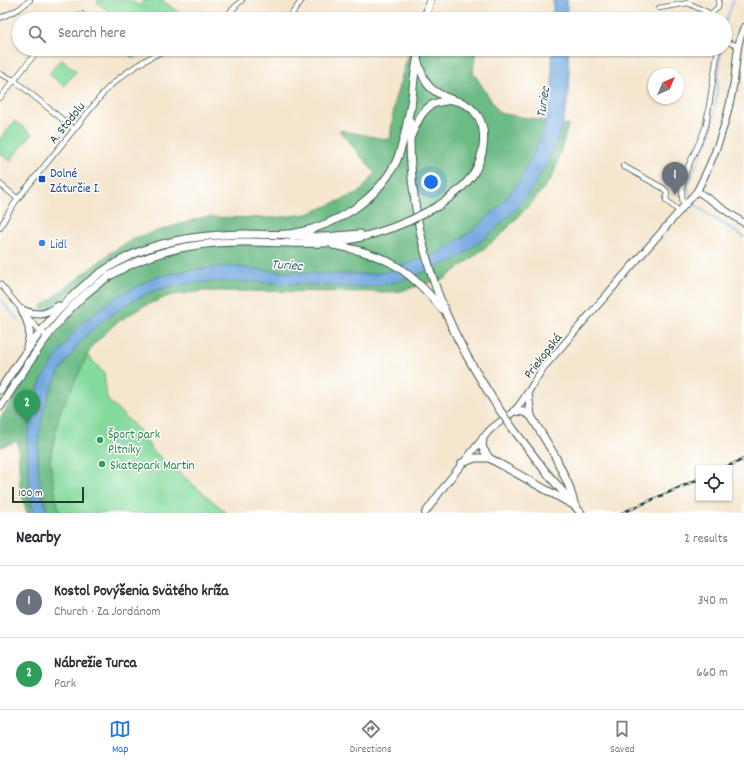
<!DOCTYPE html>
<meta charset="utf-8">
<style>
body{margin:0;font-family:Dekko,sans-serif;background:#f7f7f7;color:#2b2b33}
.controls{position:absolute;right:12px;bottom:12px;display:grid;overflow:hidden;border-radius:0px;box-shadow:0 1px 3px #0004}
.controls button{width:36px;height:36px;display:grid;place-items:center;padding:0;border:0;border-bottom:1px solid #e1e1e2;background:#fff;color:#2b2b33;font:20px sans-serif}
.compass{position:absolute;left:648px;top:68px;width:36px;height:36px;border-radius:50%;background:#fff;box-shadow:0 1px 3px #0004;rotate:44deg}
.scale{position:absolute;left:12px;bottom:10px;width:72px;box-sizing:border-box;padding-left:4px;border:2px solid #1f3d34;border-top:0;font-size:11px;line-height:14px;white-space:nowrap;color:#1f3d34;-webkit-text-stroke:3px #fff;paint-order:stroke}
.you{position:absolute;left:431px;top:182px;width:14px;height:14px;margin:-10px;border:3px solid #fff;border-radius:50%;background:#1a73e8;box-shadow:0 0 0 6px #1a73e833}
.badge{display:grid;place-items:center;width:26px;height:26px;border-radius:50%;background:#1a73e8;color:#fff;font-size:13px;font-weight:700}
.pin{position:absolute;translate:-50% -33px;filter:drop-shadow(0 1px 2px #0008)}
.pin::after{content:'';position:absolute;top:21px;width:14px;height:12px;background:inherit;clip-path:polygon(0 0,100% 0,50% 100%)}
.list{margin:0;padding:0;list-style:none}
h2{display:flex;justify-content:space-between;align-items:center;height:52px;margin:0;padding:0 16px;font-size:17px}
h2 small{font-size:13px;font-weight:400;color:#7c7c81}
.list li{display:grid;grid-template-columns:26px 1fr auto;gap:12px;align-items:center;box-sizing:border-box;height:72px;padding:0 16px;border-top:1px solid #e1e1e2}
.list b{display:block;font-size:15px;white-space:nowrap}
.list p{margin:0;font-size:13px;white-space:nowrap;color:#7c7c81}
.list em{font-size:13px;font-style:normal;color:#7c7c81}
.icon{flex:none;width:22px;height:22px;fill:none;stroke:currentColor;stroke-width:2;stroke-linecap:round;stroke-linejoin:round}
.map{position:relative;flex:none;width:744px;height:513px;overflow:hidden}
.search{position:absolute;background:#fff;box-shadow:0 1px 3px #0004;left:12px;right:12px;top:12px;height:44px;display:flex;align-items:center;gap:10px;box-sizing:border-box;padding:0 14px;border-radius:22px;color:#7c7c81;font-size:15px}
.sheet{height:196px;background:#fff}
nav{display:flex;justify-content:space-around;align-items:center;box-sizing:border-box;height:56px;border-top:1px solid #e1e1e2;background:#fff;font-size:11px;color:#7c7c81}
nav a{display:grid;justify-items:center;gap:2px}
nav .on{color:#1a73e8}
.map>svg:first-child{display:block}
</style>
<div class="map">
<svg width="744" height="513" viewBox="0 0 744 513">
<rect width="100%" height="100%" fill="#fff"/>
<filter id="ink" filterUnits="userSpaceOnUse"><feTurbulence type="fractalNoise" baseFrequency=".025" numOctaves="2"/><feDisplacementMap in="SourceGraphic" scale="8" xChannelSelector="R" yChannelSelector="G"/><feConvolveMatrix kernelMatrix="1 2 1 2 8 2 1 2 1" color-interpolation-filters="sRGB"/></filter>
<filter id="wash" filterUnits="userSpaceOnUse"><feTurbulence type="fractalNoise" baseFrequency=".012" numOctaves="4" result="noise"/><feDisplacementMap in="SourceGraphic" scale="16" xChannelSelector="R" yChannelSelector="G"/><feGaussianBlur stdDeviation="0.9" result="paint"/><feColorMatrix in="noise" values="0 0 0 0 0 0 0 0 0 0 0 0 0 0 0 0 0 1.4 0 .05"/><feComposite in="paint" operator="in"/></filter>
<g filter="url(#wash)">
<rect width="100%" height="100%" fill="#f5e6ce"/>
<!-- green -->
<g fill="#85da9d" stroke="#528c68">
<path d="M98,0h33l8,6 5,-6h18l16,12 6,7h-66l-21,-17z"/>
<path d="M122,49h37l-3,1h-8l-15,8z"/>
<path d="M61,59l15,12 -12,15 -15,-12z"/>
<path d="M15,121l17,13 -22,27 -10,-8v-14z"/>
<path d="M87,355l17,18 3,26 32,31 13,20 75,63h-167l-4,-14 -6,-39 9,-46z"/>
</g>
<!-- forest -->
<g fill="#6cba84" stroke="#467c5c">
<path d="M420,11l16,1 33,7h-51z"/>
<path d="M410,49h66l-3,23 26,41 69,12 -12,42 -5,12 -17,21 -34,36 -54,42 -49,14 -195,-1 -21,3 -12,2 -25,10 -28,17 -24,23 -33,68 -9,46 6,39 4,14h-33l-7,-24 -2,-48 -18,6v-28l44,-68 16,-21 -19,-23 68,-53 25,-16 70,-21 67,1 37,-4 52,-22 15,-19 -36,-43 51,10 5,-41z"/>
</g>
<!-- water -->
<g fill="#72a7df" stroke="#48728a">
<rect x="553" y="0" width="14" height="19"/>
<path d="M552,49h16c0,12 2,25 1,38 -6,66 -42,121 -95,159 -7,5 -14,11 -21,15 -6,3 -13,4 -19,7 -19,8 -40,16 -60,18 -21,2 -42,0 -63,-1 -46,-2 -109,-9 -154,5 -24,8 -58,31 -76,51 -6,7 -11,16 -17,24 -23,33 -31,84 -23,124 2,8 5,16 7,24h-13l-4,-9 -4,-62 6,-38 9,-25 27,-41 13,-15 29,-23 44,-23 36,-7 36,-4 56,6 51,2h41l14,-3 21,-9 30,-10 32,-21 28,-25 19,-24 22,-45 11,-41z"/>
</g>
<g fill="none" stroke-linecap="round" stroke-linejoin="round">
<!-- stream -->
<g stroke="#72a7df" stroke-width="1.5">
<path d="M725,23l9,-23"/>
<path d="M691,196l-2,-2 -1,-9 22,-52 6,-33 5,-51"/>
<path d="M693,199l5,8 46,30"/>
<path d="M0,299l20,23"/>
<path d="M54,351l5,3"/>
</g>
</g>
</g>
<g filter="url(#ink)">
<g fill="none" stroke-linecap="round" stroke-linejoin="round">
<defs>
<g id="street">
<path d="M659,8l29,-5 23,11"/>
<path d="M711,14l7,-7 1,-7"/>
<path d="M0,18l19,-9 11,-9"/>
<path d="M67,19l14,-5 9,5"/>
<path d="M223,19l19,-19"/>
<path d="M288,19l14,-19"/>
<path d="M725,41l13,5"/>
<path d="M253,49l9,4 5,-4"/>
<path d="M0,74l14,6 60,49"/>
<path d="M0,98l39,-49"/>
<path d="M623,166l40,22 4,4 -1,8 14,12"/>
<path d="M0,184l18,15"/>
<path d="M684,207c-9,-29 14,-55 22,-82l12,-76"/>
<path d="M0,228l7,-13 9,-14 90,-111c18,-18 38,-30 61,-41"/>
<path d="M0,284l37,44 11,9"/>
</g>
<g id="secondary">
<path d="M697,191l47,32"/>
<path d="M425,513l21,-29 42,-52c8,-9 20,-14 28,-23 11,-13 18,-28 28,-42l153,-176c17,-32 30,-68 36,-104 4,-20 2,-40 11,-60"/>
</g>
<g id="primary">
<path d="M425,19l5,-19"/>
<path d="M418,62c7,23 11,29 35,38 8,2 15,4 21,11 16,17 10,47 -2,65 -9,12 -22,22 -34,30"/>
<path d="M411,108l3,-30 5,-29"/>
<path d="M410,121c-2,72 13,147 45,212 13,27 28,51 44,76"/>
<path d="M411,136c6,-13 11,-28 25,-33 6,-2 11,-2 17,-3"/>
<path d="M292,236l32,1 36,-3"/>
<path d="M333,245c53,9 75,23 109,64"/>
<path d="M22,310c16,6 22,6 36,-4"/>
<path d="M22,310c7,13 10,23 5,37"/>
<path d="M0,390c36,-55 73,-110 136,-137 35,-15 71,-18 109,-19 16,0 35,2 51,-1 41,-8 81,-33 100,-71 8,-18 11,-39 15,-59"/>
<path d="M528,393l3,23 24,40 14,30 6,20"/>
<path d="M0,407c22,-33 43,-69 70,-98 47,-51 112,-68 178,-67 25,0 51,2 76,1 24,-1 48,-8 70,-16"/>
<path d="M514,411l10,1 7,4"/>
<path d="M511,426l35,46 35,41"/>
<path d="M483,438l-1,9 7,11 86,48"/>
<path d="M462,463l13,-5h14"/>
</g>
</defs>
<!-- street casing -->
<use href="#street" stroke="#3f564b" stroke-width="6"/>
<!-- secondary casing -->
<use href="#secondary" stroke="#3f564b" stroke-width="8"/>
<!-- primary casing -->
<use href="#primary" stroke="#3f564b" stroke-width="9"/>
<!-- street -->
<use href="#street" stroke="#fff" stroke-width="4.5"/>
<!-- secondary -->
<use href="#secondary" stroke="#fff" stroke-width="6"/>
<!-- primary -->
<use href="#primary" stroke="#fff" stroke-width="7"/>
<defs>
<g id="rail">
<path d="M724,468l20,-9"/>
<path d="M622,513l77,-34"/>
</g>
</defs>
<!-- rail casing -->
<use href="#rail" stroke="#1f3d34" stroke-width="3"/>
<!-- rail -->
<use href="#rail" stroke="#fff" stroke-width="1.5" stroke-dasharray="4.5" stroke-linecap="butt"/>
<defs>
<g id="primary-bridge">
<path d="M394,227l17,-7 27,-14"/>
<path d="M499,409l12,17"/>
</g>
</defs>
<!-- primary-bridge casing -->
<use href="#primary-bridge" stroke="#3f564b" stroke-width="9" stroke-linecap="butt"/>
<!-- primary-bridge -->
<use href="#primary-bridge" stroke="#fff" stroke-width="7"/>
</g>
</g>
<!-- markers -->
<rect fill="#1a4fb4" stroke="#fff" stroke-width="1.5" x="38" y="175" width="8" height="8" rx="2"/>
<circle fill="#3f7fe0" stroke="#fff" stroke-width="1.5" cx="42" cy="243" r="4"/>
<g fill="#2e9e5b" stroke="#fff" stroke-width="1.5">
<circle cx="100" cy="440" r="4"/>
<circle cx="102" cy="464" r="4"/>
</g>
<g text-anchor="middle" stroke-width="3" stroke-linejoin="round" paint-order="stroke">
<!-- street labels -->
<g font-size="13" fill="#1f3d34" stroke="#fff">
<text transform="translate(66 122) rotate(-51)" y="5">A. Stodolu</text>
<text transform="translate(542 355) rotate(-52)" y="5">Priekopská</text>
</g>
<!-- transit labels -->
<g font-size="13" fill="#164399" stroke="#fff" text-anchor="start">
<text x="50" y="177">Dolné<tspan x="50" dy="15">Záturčie I.</tspan></text>
</g>
<!-- shop labels -->
<g font-size="13" fill="#366cbe" stroke="#fff" text-anchor="start">
<text x="50" y="248">Lidl</text>
</g>
<!-- leisure labels -->
<g font-size="13" fill="#27864d" stroke="#fff" text-anchor="start">
<text x="108" y="438">Šport park<tspan x="108" dy="15">Pltníky</tspan></text>
<text x="110" y="469">Skatepark Martin</text>
</g>
<!-- water labels -->
<g font-size="14" font-style="italic" fill="#3c6270" stroke="#fff">
<text transform="translate(542 102) rotate(-81)" y="5">Turiec</text>
<text transform="translate(287 264) rotate(4)" y="5">Turiec</text>
</g>
</g>
</svg>
<div class="controls">
<button><svg class="icon" aria-label="locate" viewBox="0 0 24 24"><circle cx="12" cy="12" r="6"/><path d="M12 2v4M12 18v4M2 12h4M18 12h4"/></svg></button>
</div>
<svg class="compass" viewBox="-18 -18 36 36"><path d="M0-13l5 13h-10z" fill="#e53935"/><path d="M0 13l5-13h-10z" fill="#7c7c81"/></svg>
<div class="scale">100 m</div>
<div class="you"></div>
<div class="pin badge" style="left:675px;top:195px;background:#6b7280">1</div>
<div class="pin badge" style="left:27px;top:423px;background:#2e9e5b">2</div>
<div class="search"><svg class="icon" aria-label="search" viewBox="0 0 24 24"><circle cx="10" cy="10" r="6"/><path d="M15 15l6 6"/></svg>Search here</div>
</div>
<section class="sheet">
<h2>Nearby<small>2 results</small></h2>
<ul class="list">
<li><span class="badge" style="background:#6b7280">1</span><div><b>Kostol Povýšenia Svätého kríža</b><p>Church · Za Jordánom</p></div><em>340 m</em></li>
<li><span class="badge" style="background:#2e9e5b">2</span><div><b>Nábrežie Turca</b><p>Park</p></div><em>660 m</em></li>
</ul>
</section>
<nav>
<a class="on"><svg class="icon" aria-label="map" viewBox="0 0 24 24"><path d="M3 6l6-2 6 2 6-2v14l-6 2-6-2-6 2zM9 4v14M15 6v14"/></svg>Map</a>
<a><svg class="icon" aria-label="directions" viewBox="0 0 24 24"><path d="M12 3l9 9-9 9-9-9zM9 14v-3h6M13 9l2 2-2 2"/></svg>Directions</a>
<a><svg class="icon" aria-label="saved" viewBox="0 0 24 24"><path d="M7 4h10v16l-5-4-5 4z"/></svg>Saved</a>
</nav>
